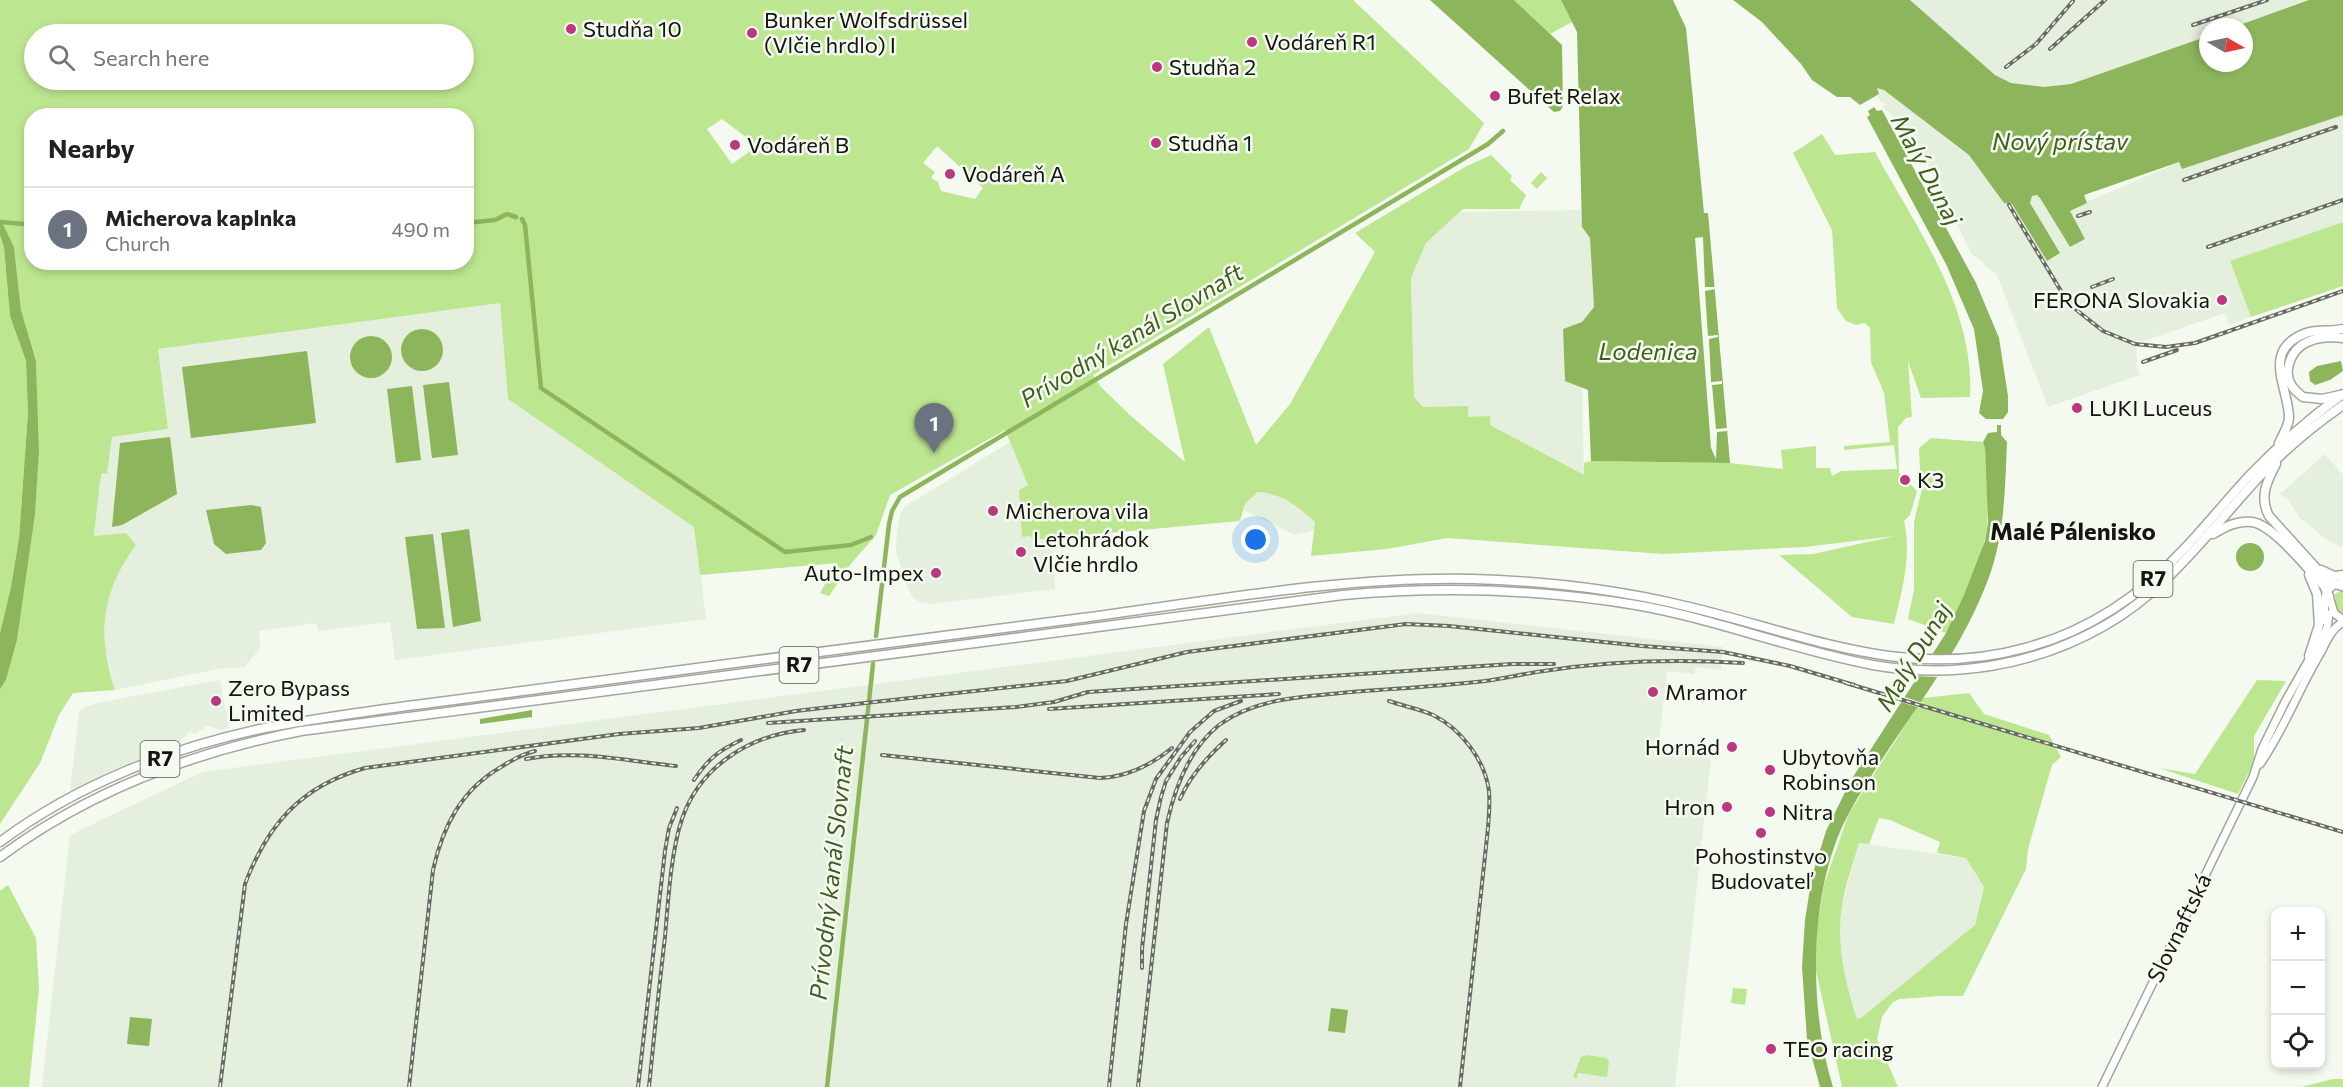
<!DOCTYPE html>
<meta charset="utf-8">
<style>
body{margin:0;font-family:Commissioner,sans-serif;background:#f2f2f2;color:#222}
.controls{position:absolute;right:18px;bottom:18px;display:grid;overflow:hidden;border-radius:12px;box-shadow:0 3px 9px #0003}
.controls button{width:54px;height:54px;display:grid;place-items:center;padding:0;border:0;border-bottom:2px solid #e0e0e0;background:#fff;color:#222;font:30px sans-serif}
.compass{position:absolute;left:2199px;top:18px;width:54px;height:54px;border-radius:50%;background:#fff;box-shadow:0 3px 9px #0003;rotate:99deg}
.you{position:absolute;left:1256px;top:540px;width:21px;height:21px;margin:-15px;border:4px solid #fff;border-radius:50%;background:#1a73e8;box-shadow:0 0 0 9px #1a73e833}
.badge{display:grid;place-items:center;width:39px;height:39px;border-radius:50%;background:#bb3880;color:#fff;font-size:20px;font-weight:700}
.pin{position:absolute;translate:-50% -50px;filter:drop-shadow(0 2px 3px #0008)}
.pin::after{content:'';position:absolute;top:32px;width:21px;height:18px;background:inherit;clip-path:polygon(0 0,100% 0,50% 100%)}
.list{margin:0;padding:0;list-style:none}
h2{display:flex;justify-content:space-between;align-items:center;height:78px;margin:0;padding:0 24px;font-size:26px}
h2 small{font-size:20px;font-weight:400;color:#767676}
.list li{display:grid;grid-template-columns:39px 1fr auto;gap:18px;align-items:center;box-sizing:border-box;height:84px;padding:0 24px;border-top:2px solid #e0e0e0}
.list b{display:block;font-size:22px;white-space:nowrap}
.list p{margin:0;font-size:20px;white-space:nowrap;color:#767676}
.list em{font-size:20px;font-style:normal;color:#767676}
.icon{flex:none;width:33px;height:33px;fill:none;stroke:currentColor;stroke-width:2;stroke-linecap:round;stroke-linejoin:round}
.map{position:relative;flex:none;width:2343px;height:1087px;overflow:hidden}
.search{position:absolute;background:#fff;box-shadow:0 3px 9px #0003;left:24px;top:24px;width:450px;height:66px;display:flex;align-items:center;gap:15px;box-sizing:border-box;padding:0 21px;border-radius:33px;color:#767676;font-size:22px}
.panel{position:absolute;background:#fff;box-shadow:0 3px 9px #0003;left:24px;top:108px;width:450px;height:162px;border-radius:24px}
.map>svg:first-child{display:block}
</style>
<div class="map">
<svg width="2343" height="1087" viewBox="0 0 2343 1087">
<rect width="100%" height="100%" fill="#f4faef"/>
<!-- built -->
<g fill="#e5efdd">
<path d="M1910,0h399l-75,27h-26v9l-137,48 -27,3 -33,-4 -16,-8z"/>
<path d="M1877,88l7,2 33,23 52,42 35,47 8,2 35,57 13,-9 -30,-49 2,-7 5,-1 3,3 31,49 14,-9 -14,-22 -1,-5 3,-3 107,-46 2,7 151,-51 10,-16v120l-113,39 21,56 -22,8 -4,-12 -81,28h-8l1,26 3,8 -92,32 -51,-132 -26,-22 -58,-119 -30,-27 2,-3 -8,-6 2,-3z"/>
<path d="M1582,210v17l8,11 4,69 -12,15 -19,8 2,51 17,6 2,89 -94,-51 -22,-8v-10h-45l-9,-10 -3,-119 15,-35 34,-31z"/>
<path d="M500,302l8,97 187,128 11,92 -311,41 -5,-38 -72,9 -1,-8 -58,8 1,17 -15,19 -28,2 -102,21 -10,-41v-36l7,-27 11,-23 13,-18 -42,-9 6,-55 2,-8h5l5,-36 56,-8 -10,-80z"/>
<path d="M1010,442l18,43 -6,52 9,-1 1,4 21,-3 2,52 -122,15 -14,-2 -6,-5 -5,-8 -12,-37 1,-23 4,-18 5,-5z"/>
<path d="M2325,454l18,21v69l-3,3 -14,-8 -26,-21 -12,-18 -8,-6z"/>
<path d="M1256,492l17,1 26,14 16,15 -1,8 -19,5 -51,-25 1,-6z"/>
<path d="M1418,613l305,34 -2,23 -25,-3 -2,7 -27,-3 -9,80 53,7 -36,329h-1633l28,-252 132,-63z"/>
<path d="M220,680l9,48 -8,2 -14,-4 -12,8 -5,-3 -11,11 -66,28 -43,21 9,-78 4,-5 14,-5z"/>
<path d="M1859,843l107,15 18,29 -9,38 -114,93 -4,1 -12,-37 -6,-45 3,-32z"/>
</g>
<!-- green -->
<g fill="#bde690" fill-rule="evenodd">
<path d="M0,0h1353l131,123 -15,26 -376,226 8,12 30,29 54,46 -22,-98 46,-37 47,118 34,-41 85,-152 -20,-19 110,-66 26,-12 21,21 -2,4 16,15 -7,14h-56l-37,34 -15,35 3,119 9,10 45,-1v11l22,-1v9l94,50v-12l7,-2 139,2 53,6 -2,-19 35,-4v22h14l2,8 9,-5 56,-2 -3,-24 -50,5v-4l46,-4 -6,-49 -13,-31 -1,-34 -5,-5 -9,2 -10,-4 -9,-13 -5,-78 -39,-77 29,-19 13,21 40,-3c42,77 100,155 95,245l-49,1 -13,-37 4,56 -6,1 -8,9 1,46 18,18 -7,24 -6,6c8,36 -2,69 -10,103l-42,-7 -73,-62 34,-1 82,-18 -90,11 -142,7 -216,-16 -60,11 -76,7 4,-34c-17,-16 -34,-29 -58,-30l-12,12 -5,17 -208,19 -1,-4 -9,1 -3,-47 9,-5 -23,-55 -115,65 -14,40 -26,30 -21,31 -9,-3 17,-30 -137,12 -6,-48 -186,-128 -8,-96 -342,46 10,80 -56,8 -5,37 -5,-1 -2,8 -6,55 32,-3 10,12c-35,47 -39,91 -21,145l-42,3 -14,22 -19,48 -40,61v-135l6,-9 11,-40 18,-125 4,-64 -3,-90 -15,-51 -7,-63 -14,-29zM34,34h430v46h-430zM32,116h434v146h-434zM722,119l24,18 6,13 -20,14 -25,-35zM937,146l46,42 -8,11 -34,-8 -3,-9 -7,-4 4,-6 -12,-9z"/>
<path d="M1514,0h47l11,22 -22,12z"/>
<path d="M1541,172l6,6 -10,11 -6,-6z"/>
<path d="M2343,222v64l-92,31 -21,-56z"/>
<path d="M0,235l4,13 6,68 16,45 2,52 -9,125 -8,49 -11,46z"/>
<path d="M1931,438l52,4 2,6c0,24 4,50 2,75 -2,36 -25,77 -41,110l-38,-14 6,-29v-68l7,-29 -2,-45z"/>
<path d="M2343,589v27l-7,-6 -1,-16z"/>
<path d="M2257,680l29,1 -32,55v26l-16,32 -79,-26 36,6z"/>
<path d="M1969,693l15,21 65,21 12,22 -9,8 -24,84 -2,20 -63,127h-22l-42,3 -7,4 -10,14 -5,22 21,48h-56l-27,-121 2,-39 7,-42 25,-72 74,-115zM1879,818l11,2 50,22 -3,11 29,5 18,29 -9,38 -114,93 -4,1c-12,-37 -21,-74 -15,-113 3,-21 11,-42 17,-63l10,1z"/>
<path d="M8,885l28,53 3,51 -10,98h-29v-196z"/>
<path d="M1733,988l14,1 -2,16 -14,-2z"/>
<path d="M1588,1055l18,3 3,3 -2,16 -29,-4 -1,5 -4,-1 8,-20z"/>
<path d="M2333,1079h10v8h-42z"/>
</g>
<!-- water -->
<g fill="#8cb55c">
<path d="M1430,0h84l48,45 1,61 -3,5 -6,1z"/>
<path d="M1561,0h112l13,28 18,185h4l22,250 -139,-2 -3,-71 -23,-9 -2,-52 19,-7 12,-15 -4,-69 -8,-11 -5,-195z"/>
<path d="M1733,0h177l85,75 16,8 33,4 27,-3 137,-48v27h36v-36h-10l75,-27h34v115l-161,54 -3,-7 -95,33 3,8 -17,8 15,28 -15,8 -30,-49 -3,-3 -5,1 -2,7 30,50 -13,8 -35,-57 -8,-1 -35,-48 -85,-65 -7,-2 2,6 -19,11 -10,-8h-13l-25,-17 -11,-16 -39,-42z"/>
<path d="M1874,107l3,4 5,-1 94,173 23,55 9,58v16l-5,7h-17l-7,-6 4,-22 -9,-62 -28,-65 -79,-147 3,-2 -2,-4z"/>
<path d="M0,218l14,29 7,63 15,51 3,90 -4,64 -18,125 -11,40 -6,9v-56l11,-46 8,-49 9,-125 -2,-52 -16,-45 -6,-68 -4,-13z"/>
<circle cx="422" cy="350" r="21"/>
<circle cx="371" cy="357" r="21"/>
<path d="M307,351l9,72 -125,15 -9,-71z"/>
<path d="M2341,361l2,10 -13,9 -15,5 -5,-4 -1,-9 8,-6z"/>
<path d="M449,382l9,73 -26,3 -9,-73z"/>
<path d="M412,386l9,74 -25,3 -9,-74z"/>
<path d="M1997,425h4v10l6,7c-2,45 -2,91 -18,135 -31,85 -95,156 -139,234 -42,76 -42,195 -17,276h-13l-13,-48 -5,-72 3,-47 7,-44 14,-45 25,-51 95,-147 18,-38 21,-54 3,-19 -3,-74 -2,-6 5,-9 9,-1z"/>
<path d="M170,437l7,57 -55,31 -10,2 8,-84z"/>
<path d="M251,505l10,2 5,36 -5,7 -35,4 -12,-10 -8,-34z"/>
<path d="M469,529l12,92 -28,6 -12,-94z"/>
<path d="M433,534l12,94 -28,1 -12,-92z"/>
<circle cx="2250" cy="557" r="14"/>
<path d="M532,710v7l-52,7v-5z"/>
<path d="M1331,1008l17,2 -3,23 -17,-2z"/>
<path d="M130,1017l22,2 -3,27 -22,-2z"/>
</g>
<!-- pier -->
<g fill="#f4faef">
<path d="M1703,237l2,50h10v2l-10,2 3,45 10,-1v2l-9,2 2,43 11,-1v3l-10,1 4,44 11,-1v3l-10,1 -1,27 -5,-11 -16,-210z"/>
<path d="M1928,654h25l-14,23 -26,-1z"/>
<path d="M1901,696l22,7 -3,5 -22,-7z"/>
</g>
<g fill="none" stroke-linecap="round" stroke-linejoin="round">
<!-- canal -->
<g stroke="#8cb55c" stroke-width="4.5">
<path d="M522,219l3,6 16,163 244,164 66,-7 20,-8"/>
<path d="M0,222l24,2 7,4"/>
<path d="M466,223l29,-3 12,-6 9,3"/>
<path d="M117,262l18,5 44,-5"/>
<path d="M876,636l13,-112 3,-13 8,-14 588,-353 15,-13"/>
<path d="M827,1087l46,-423"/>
</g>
<defs>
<g id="secondary">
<path d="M2329,596l5,17 9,7"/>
<path d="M2325,621c0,-20 -6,-32 18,-40"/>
<path d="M2260,764c24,-34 39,-76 61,-112 6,-12 10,-23 22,-30"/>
<path d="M2102,1087l151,-310 9,-28 23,-47 42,-74 2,-14"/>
</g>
<g id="motorway">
<path d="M2340,395l-18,4 -19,-2c-9,-7 -17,-15 -15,-28 4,-28 30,-34 55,-31"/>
<path d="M2279,443c4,-9 9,-15 10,-25 0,-30 -29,-68 17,-85 13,-4 25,-1 37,-4"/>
<path d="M2276,464c-9,17 -17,33 -7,52l56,62 6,5 11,3"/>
<path d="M2213,534c12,-7 24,-14 39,-12 22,3 56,48 72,64l5,10"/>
<path d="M2321,570l13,6 9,-1"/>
<path d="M2309,656l10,-31 -2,-31 -8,-19"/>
<path d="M0,842c76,-57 173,-95 265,-114 63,-12 126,-20 189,-28 209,-28 419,-55 628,-82 127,-17 263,-42 390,-39 70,2 141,10 209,26 119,27 220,77 344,43 62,-16 117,-53 160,-100 23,-24 44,-51 67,-75 28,-29 58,-55 91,-79"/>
<path d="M0,857c89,-66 193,-105 301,-126l1042,-136c98,-9 195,-6 293,10 80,14 157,45 237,60 78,14 161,1 231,-39 64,-36 106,-96 155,-149 25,-27 54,-51 84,-72"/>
</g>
</defs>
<!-- secondary casing -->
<use href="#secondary" stroke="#a2a79d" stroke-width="10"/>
<!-- motorway casing -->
<use href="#motorway" stroke="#a2a79d" stroke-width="11"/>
<!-- secondary -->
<use href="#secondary" stroke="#fff" stroke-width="7"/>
<!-- motorway -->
<use href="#motorway" stroke="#fff" stroke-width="8"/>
<defs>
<g id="rail">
<path d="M2193,25l74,-25"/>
<path d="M2050,49l55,-49"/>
<path d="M2006,67l30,-23 37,-43"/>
<path d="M2184,180l152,-53"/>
<path d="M2009,205l52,86 13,17 29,23 32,13 31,3 29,-4 148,-52"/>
<path d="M2078,216l12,-4"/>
<path d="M2208,247l135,-47"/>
<path d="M2092,287l21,-8"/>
<path d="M2143,362l34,-12"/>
<path d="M1846,683l497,149"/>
<path d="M1389,701c14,5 31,8 44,14 28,14 52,45 56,76 1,12 0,25 -1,37l-28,259"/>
<path d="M1049,709l230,-15"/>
<path d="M768,723l248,-16 38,-5 34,-10 424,-28h42"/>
<path d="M882,755l218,23c27,-1 51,-13 72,-30"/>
<path d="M526,759c48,-10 101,2 150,7"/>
<path d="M694,780c14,-21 24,-29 47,-40"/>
<path d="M1180,799c10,-23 27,-42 46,-59"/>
<path d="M1142,968v-19l14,-129 5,-23 5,-16 15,-24 14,-16"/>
<path d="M220,1087l25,-203c23,-60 56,-98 120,-116l254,-34 80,-6 97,-17 69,-8 202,-22 120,-29 219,-28 43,2 193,20 81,6 67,14 64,19"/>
<path d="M409,1087l24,-217c10,-44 28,-80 68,-103 11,-7 21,-13 34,-16"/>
<path d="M638,1087l27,-236 4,-23 8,-20"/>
<path d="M649,1087c5,-50 10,-100 16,-150 3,-35 6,-86 17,-118 18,-53 68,-84 122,-89"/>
<path d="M1109,1087l17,-163 18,-113 12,-32 34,-47 24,-21 27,-10"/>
<path d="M1138,1087l29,-264c8,-36 22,-74 52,-98 35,-26 80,-28 122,-32 45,-4 90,-6 135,-11 23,-2 45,-8 68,-11 65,-10 133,-12 199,-8"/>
</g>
</defs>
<!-- rail casing -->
<use href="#rail" stroke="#686b64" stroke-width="4"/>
<!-- rail -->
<use href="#rail" stroke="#f4faef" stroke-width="1.5" stroke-dasharray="4.5" stroke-linecap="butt"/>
</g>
<!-- markers -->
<g fill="#bb3880" stroke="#f4faef" stroke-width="2">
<circle cx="571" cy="29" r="6"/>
<circle cx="752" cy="33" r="6"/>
<circle cx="1252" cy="42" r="6"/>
<circle cx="1157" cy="67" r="6"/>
<circle cx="1495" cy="96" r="6"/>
<circle cx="1156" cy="143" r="6"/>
<circle cx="735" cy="145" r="6"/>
<circle cx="950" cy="174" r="6"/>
<circle cx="2222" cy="300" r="6"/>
<circle cx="2077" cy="408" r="6"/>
<circle cx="1905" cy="480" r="6"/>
<circle cx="993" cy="511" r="6"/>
<circle cx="1021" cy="552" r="6"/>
<circle cx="936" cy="573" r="6"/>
<circle cx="1653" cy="692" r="6"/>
<circle cx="216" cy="701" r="6"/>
<circle cx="1732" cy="747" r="6"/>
<circle cx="1770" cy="770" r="6"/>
<circle cx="1727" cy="807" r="6"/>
<circle cx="1770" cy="812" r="6"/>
<circle cx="1761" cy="833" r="6"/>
<circle cx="1771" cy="1049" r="6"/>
</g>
<g text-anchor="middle" stroke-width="5" stroke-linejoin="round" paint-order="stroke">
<!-- shield labels -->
<g fill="#f4faef" stroke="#565a54" stroke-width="1.5">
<rect x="2133.5" y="561" width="39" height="36" rx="4.5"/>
<rect x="779.5" y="647" width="39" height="36" rx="4.5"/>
<rect x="140.5" y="741" width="39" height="36" rx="4.5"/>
</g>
<g font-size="21" font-weight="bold" fill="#131511">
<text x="2153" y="586">R7</text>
<text x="799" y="672">R7</text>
<text x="160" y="766">R7</text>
</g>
<!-- poi labels -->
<g font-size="22" fill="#131511" stroke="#f4faef" text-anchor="start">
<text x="764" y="28">Bunker Wolfsdrüssel<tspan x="764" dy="25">(Vlčie hrdlo) I</tspan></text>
<text x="583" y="37">Studňa 10</text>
<text x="1264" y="50">Vodáreň R1</text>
<text x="1169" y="75">Studňa 2</text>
<text x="1507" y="104">Bufet Relax</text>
<text x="1168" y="151">Studňa 1</text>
<text x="747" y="153">Vodáreň B</text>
<text x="962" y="182">Vodáreň A</text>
<text x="2210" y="308" text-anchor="end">FERONA Slovakia</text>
<text x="2089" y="416">LUKI Luceus</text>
<text x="1917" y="488">K3</text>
<text x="1005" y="519">Micherova vila</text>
<text x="1033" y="547">Letohrádok<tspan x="1033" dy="25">Vlčie hrdlo</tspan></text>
<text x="924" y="581" text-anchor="end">Auto-Impex</text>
<text x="228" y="696">Zero Bypass<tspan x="228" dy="25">Limited</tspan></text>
<text x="1665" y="700">Mramor</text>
<text x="1720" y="755" text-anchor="end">Hornád</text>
<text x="1782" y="765">Ubytovňa<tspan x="1782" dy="25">Robinson</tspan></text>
<text x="1715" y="815" text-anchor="end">Hron</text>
<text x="1782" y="820">Nitra</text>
<text x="1761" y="864" text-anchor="middle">Pohostinstvo<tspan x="1761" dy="25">Budovateľ</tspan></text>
<text x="1783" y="1057">TEO racing</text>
</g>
<!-- street labels -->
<g font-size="22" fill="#131511" stroke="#f4faef">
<text transform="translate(2179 928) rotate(-64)" y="8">Slovnaftská</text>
</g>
<!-- water labels -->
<g font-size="24" font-style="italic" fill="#415c1e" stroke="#f4faef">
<text x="2060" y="150">Nový prístav</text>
<text transform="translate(1926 170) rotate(62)" y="8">Malý Dunaj</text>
<text transform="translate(1132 336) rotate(-31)" y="8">Prívodný kanál Slovnaft</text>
<text x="1648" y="360">Lodenica</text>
<text transform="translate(1914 657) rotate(-59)" y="8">Malý Dunaj</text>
<text transform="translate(832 873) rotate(-84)" y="8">Prívodný kanál Slovnaft</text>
</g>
<!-- neighbourhood labels -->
<g font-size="24" font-weight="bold" fill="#131511" stroke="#f4faef">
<text x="2073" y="540">Malé Pálenisko</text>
</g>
</g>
</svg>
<div class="controls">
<button>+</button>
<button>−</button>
<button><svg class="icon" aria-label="locate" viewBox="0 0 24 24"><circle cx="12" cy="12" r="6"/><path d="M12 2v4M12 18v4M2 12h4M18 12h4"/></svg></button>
</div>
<svg class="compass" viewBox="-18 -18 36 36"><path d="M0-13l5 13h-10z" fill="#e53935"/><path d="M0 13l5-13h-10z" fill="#767676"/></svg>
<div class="you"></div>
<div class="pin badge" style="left:934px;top:453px;background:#6b7280">1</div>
<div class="search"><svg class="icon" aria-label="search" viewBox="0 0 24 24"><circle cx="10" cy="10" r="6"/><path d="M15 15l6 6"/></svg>Search here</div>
<section class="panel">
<h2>Nearby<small></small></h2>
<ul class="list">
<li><span class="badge" style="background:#6b7280">1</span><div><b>Micherova kaplnka</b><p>Church</p></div><em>490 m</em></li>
</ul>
</section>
</div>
